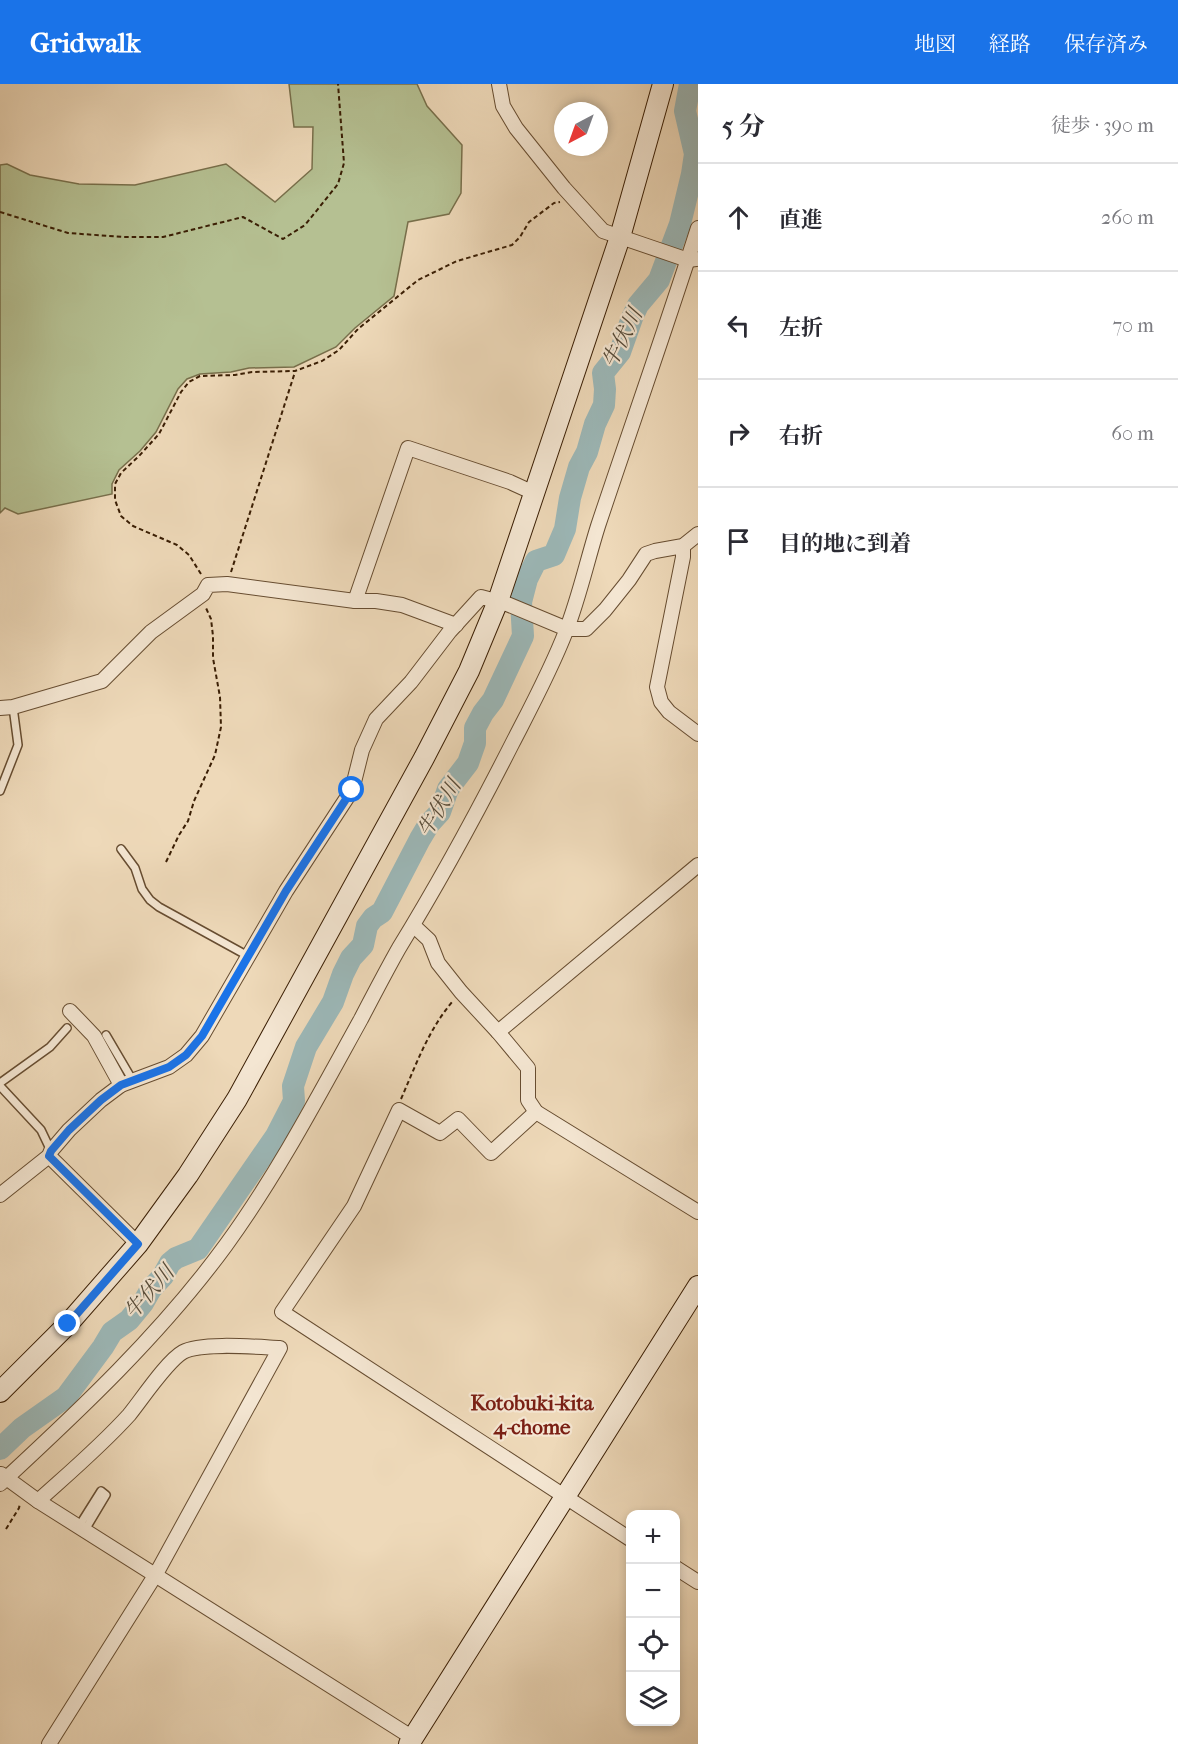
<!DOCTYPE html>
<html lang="ja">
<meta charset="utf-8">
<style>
body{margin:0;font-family:"IM FELL French Canon","Noto Serif JP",serif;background:#f7f7f7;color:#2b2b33}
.controls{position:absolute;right:18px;bottom:18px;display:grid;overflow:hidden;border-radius:12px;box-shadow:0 3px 9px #0003}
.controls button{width:54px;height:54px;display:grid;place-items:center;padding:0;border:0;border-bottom:2px solid #e1e1e2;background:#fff;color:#2b2b33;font:30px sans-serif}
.compass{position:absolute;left:554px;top:18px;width:54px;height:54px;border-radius:50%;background:#fff;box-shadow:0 3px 9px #0003;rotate:221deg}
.stop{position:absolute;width:18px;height:18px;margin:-14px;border:4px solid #1a73e8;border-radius:50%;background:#fff}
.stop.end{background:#1a73e8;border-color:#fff;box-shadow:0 2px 6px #0008}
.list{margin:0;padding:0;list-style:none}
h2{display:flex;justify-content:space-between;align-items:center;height:78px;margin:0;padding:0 24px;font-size:26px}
h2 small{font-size:20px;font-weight:400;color:#7c7c81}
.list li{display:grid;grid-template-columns:39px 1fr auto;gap:18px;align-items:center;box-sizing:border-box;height:108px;padding:0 24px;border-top:2px solid #e1e1e2}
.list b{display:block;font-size:22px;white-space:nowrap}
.list em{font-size:20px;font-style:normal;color:#7c7c81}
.icon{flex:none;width:33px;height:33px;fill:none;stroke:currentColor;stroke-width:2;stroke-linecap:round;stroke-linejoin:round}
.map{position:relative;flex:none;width:698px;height:1660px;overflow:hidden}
header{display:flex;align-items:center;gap:36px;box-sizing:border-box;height:84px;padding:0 30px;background:#1a73e8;color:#fff}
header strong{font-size:28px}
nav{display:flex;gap:33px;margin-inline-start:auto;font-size:21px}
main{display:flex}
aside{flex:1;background:#fff}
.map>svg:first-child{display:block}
</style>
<header>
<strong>Gridwalk</strong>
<nav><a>地図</a><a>経路</a><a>保存済み</a></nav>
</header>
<main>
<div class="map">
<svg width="698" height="1660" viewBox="0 0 698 1660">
<rect width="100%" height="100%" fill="#eed9b9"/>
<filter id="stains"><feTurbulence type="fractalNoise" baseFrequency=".00333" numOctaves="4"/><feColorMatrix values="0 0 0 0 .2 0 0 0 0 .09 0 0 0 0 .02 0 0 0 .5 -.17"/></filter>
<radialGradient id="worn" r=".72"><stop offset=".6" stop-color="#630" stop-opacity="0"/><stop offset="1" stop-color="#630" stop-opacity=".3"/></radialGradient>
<!-- green -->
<path fill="#b5c092" stroke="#786f4b" stroke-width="1.5" d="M289,0h128l10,22 35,39 -1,48 -12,21 -41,8 -14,74 -39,32 -19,19 -42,20 -45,1 -18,4 -31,2 -13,5 -9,10 -22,43 -16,19 -21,19 -7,14v10l-94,20 -13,-6 -5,5v-348l7,-1 23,11 49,9 56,1 91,-21 49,38 37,-33 1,-42h-19z"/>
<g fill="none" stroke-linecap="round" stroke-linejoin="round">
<!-- river -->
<path stroke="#9cb8b8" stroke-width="22" d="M0,1365l22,-21 44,-31 37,-50 9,-15 17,-12 14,-17 8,-14 12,-13 7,-13 6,-5 22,-9 78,-113 18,-35 -1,-15 13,-39 27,-45 10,-28 8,-16 12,-13 4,-19 6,-8 9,-6 38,-73 9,-15 11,-12 8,-23 20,-26 7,-20v-15l8,-15 10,-13 30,-64 -2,-34 6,-23 9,-18 18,-6 11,-26 5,-31 9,-31 8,-15 8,-28 9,-19 1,-16 -2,-16 17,-21 12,-34 6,-13 21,-25 21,-56 12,-50 3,-20 -10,-43 5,-27"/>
<defs>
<g id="lane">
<path d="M0,707l18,-46 -5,-38"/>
<path d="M121,765l14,19 7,21 8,11 9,7 89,49"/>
<path d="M106,951l27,46"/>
<path d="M0,999l50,-36 17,-19"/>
<path d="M0,1002l41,44 10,21"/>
<path d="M79,1442l22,-35 5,4 -21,35"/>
</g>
<g id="street">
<path d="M499,0l4,22 13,22 48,60 39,43 85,29 8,-1"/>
<path d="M683,462v11l-26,130 4,15 8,10 29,22"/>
<path d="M355,517l53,-153 102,34 24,11"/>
<path d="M0,624l13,-1 89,-26 49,-49 52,-38 5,-9 19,-1 128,17h21l26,4 54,20"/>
<path d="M414,842l15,14 9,23 23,29 37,40 30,36v32l8,12 162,100"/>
<path d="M70,927l24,25 27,49"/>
<path d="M498,948l200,-167"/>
<path d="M536,1028l-45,41 -33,-34 -18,14 -41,-23 -45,96 -72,106 348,227"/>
<path d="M49,1072l89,88"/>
<path d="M0,1111l49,-39 2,-5 18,-21 32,-30 20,-15 48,-18 17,-12 16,-19 84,-145 66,-101 10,-40 14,-31 35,-37 39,-51 31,-34 26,7 60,25h19l19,-19 24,-30 17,-26 9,-3 28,-5 15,-12"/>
<path d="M1,1390l37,27 375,237"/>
<path d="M0,1400c80,-74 161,-150 226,-239 51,-70 93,-150 135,-226 12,-23 25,-48 38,-71 41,-67 78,-135 113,-204 19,-37 39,-74 54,-113 13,-33 21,-70 32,-105 33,-99 68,-198 100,-298"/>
<path d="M38,1417c31,-28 63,-55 91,-86 13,-16 38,-54 54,-63 18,-10 75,-5 97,-4l-124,226 -107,170"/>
<path d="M676,1484l22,14"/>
</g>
<g id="secondary">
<path d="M0,1308l68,-68 70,-80 50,-69 49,-76 187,-341 45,-87 29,-70 122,-364 43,-153"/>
<path d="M409,1660l289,-458"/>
</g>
</defs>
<!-- lane casing -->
<use href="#lane" stroke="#674d31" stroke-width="10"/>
<!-- street casing -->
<use href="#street" stroke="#674d31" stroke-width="16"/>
<!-- secondary casing -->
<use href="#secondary" stroke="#3a1e04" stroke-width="22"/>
<!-- path -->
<g stroke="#3a1e04" stroke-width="2" stroke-dasharray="4.5 3" stroke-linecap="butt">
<path d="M0,128l68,21 56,4h39l80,-20 40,22 22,-14 33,-41 6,-21 -6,-79"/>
<path d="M231,488l64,-200"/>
<path d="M201,490l-12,-19 -12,-10 -44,-19 -12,-10 -6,-16v-16l6,-11 18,-17 20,-22 22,-42 8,-10 11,-6 35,-1 17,-3 43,-1 27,-10 17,-11 19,-21 60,-49 39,-19 55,-16 8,-8 9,-15 25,-19 6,-1"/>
<path d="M166,778l13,-27 9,-14 6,-20 21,-46 6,-28 -1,-30 -7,-39v-22l-2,-17 -5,-11"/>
<path d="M401,1015c15,-34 27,-69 52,-98"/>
<path d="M6,1445l13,-21 1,-5"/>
</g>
<!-- lane -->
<use href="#lane" stroke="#f4e6d2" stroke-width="7"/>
<!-- street -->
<use href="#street" stroke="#f4e6d2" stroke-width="14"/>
<!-- secondary -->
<use href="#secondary" stroke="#f4e6d2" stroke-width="20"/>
</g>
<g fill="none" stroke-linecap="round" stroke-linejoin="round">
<!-- route -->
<path stroke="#1a73e8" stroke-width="8" d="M68,1240l70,-80 -89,-88 2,-5 18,-21 32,-30 20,-15 48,-18 17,-12 16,-19 84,-145 66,-101"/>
</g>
<g text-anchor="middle" stroke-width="4.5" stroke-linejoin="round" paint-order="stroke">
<!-- water labels -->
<g font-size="21" font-style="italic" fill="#574c3a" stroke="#f4e6d2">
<text transform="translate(622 254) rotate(-63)" y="7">牛伏川</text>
<text transform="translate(439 724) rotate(-59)" y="7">牛伏川</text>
<text transform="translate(149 1208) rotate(-49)" y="7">牛伏川</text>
</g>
<!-- neighbourhood labels -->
<g font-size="21" font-weight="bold" fill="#7a1f14" stroke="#f4e6d2">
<text x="532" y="1326">Kotobuki-kita<tspan x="532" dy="24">4-chome</tspan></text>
</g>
</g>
<rect width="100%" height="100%" filter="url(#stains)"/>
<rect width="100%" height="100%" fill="url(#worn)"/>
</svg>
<div class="controls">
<button>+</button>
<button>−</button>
<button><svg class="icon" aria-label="locate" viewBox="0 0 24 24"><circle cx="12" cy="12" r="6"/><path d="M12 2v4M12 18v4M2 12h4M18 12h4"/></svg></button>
<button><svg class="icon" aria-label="layers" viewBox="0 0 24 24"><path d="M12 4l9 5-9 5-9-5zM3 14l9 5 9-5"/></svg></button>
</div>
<svg class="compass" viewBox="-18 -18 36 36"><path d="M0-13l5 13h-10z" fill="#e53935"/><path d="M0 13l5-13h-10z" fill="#7c7c81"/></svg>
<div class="stop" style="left:352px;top:706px"></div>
<div class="stop end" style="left:68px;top:1240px"></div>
</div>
<aside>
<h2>5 分<small>徒歩 · 390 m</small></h2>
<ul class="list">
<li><svg class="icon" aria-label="ahead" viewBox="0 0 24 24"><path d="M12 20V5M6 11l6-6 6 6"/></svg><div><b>直進</b></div><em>260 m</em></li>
<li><svg class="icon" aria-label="left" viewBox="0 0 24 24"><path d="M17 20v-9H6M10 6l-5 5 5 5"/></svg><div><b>左折</b></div><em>70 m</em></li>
<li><svg class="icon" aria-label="right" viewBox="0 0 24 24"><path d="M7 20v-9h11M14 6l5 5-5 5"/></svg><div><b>右折</b></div><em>60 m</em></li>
<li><svg class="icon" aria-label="arrive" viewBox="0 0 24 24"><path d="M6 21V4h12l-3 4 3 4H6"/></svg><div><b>目的地に到着</b></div></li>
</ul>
</aside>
</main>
